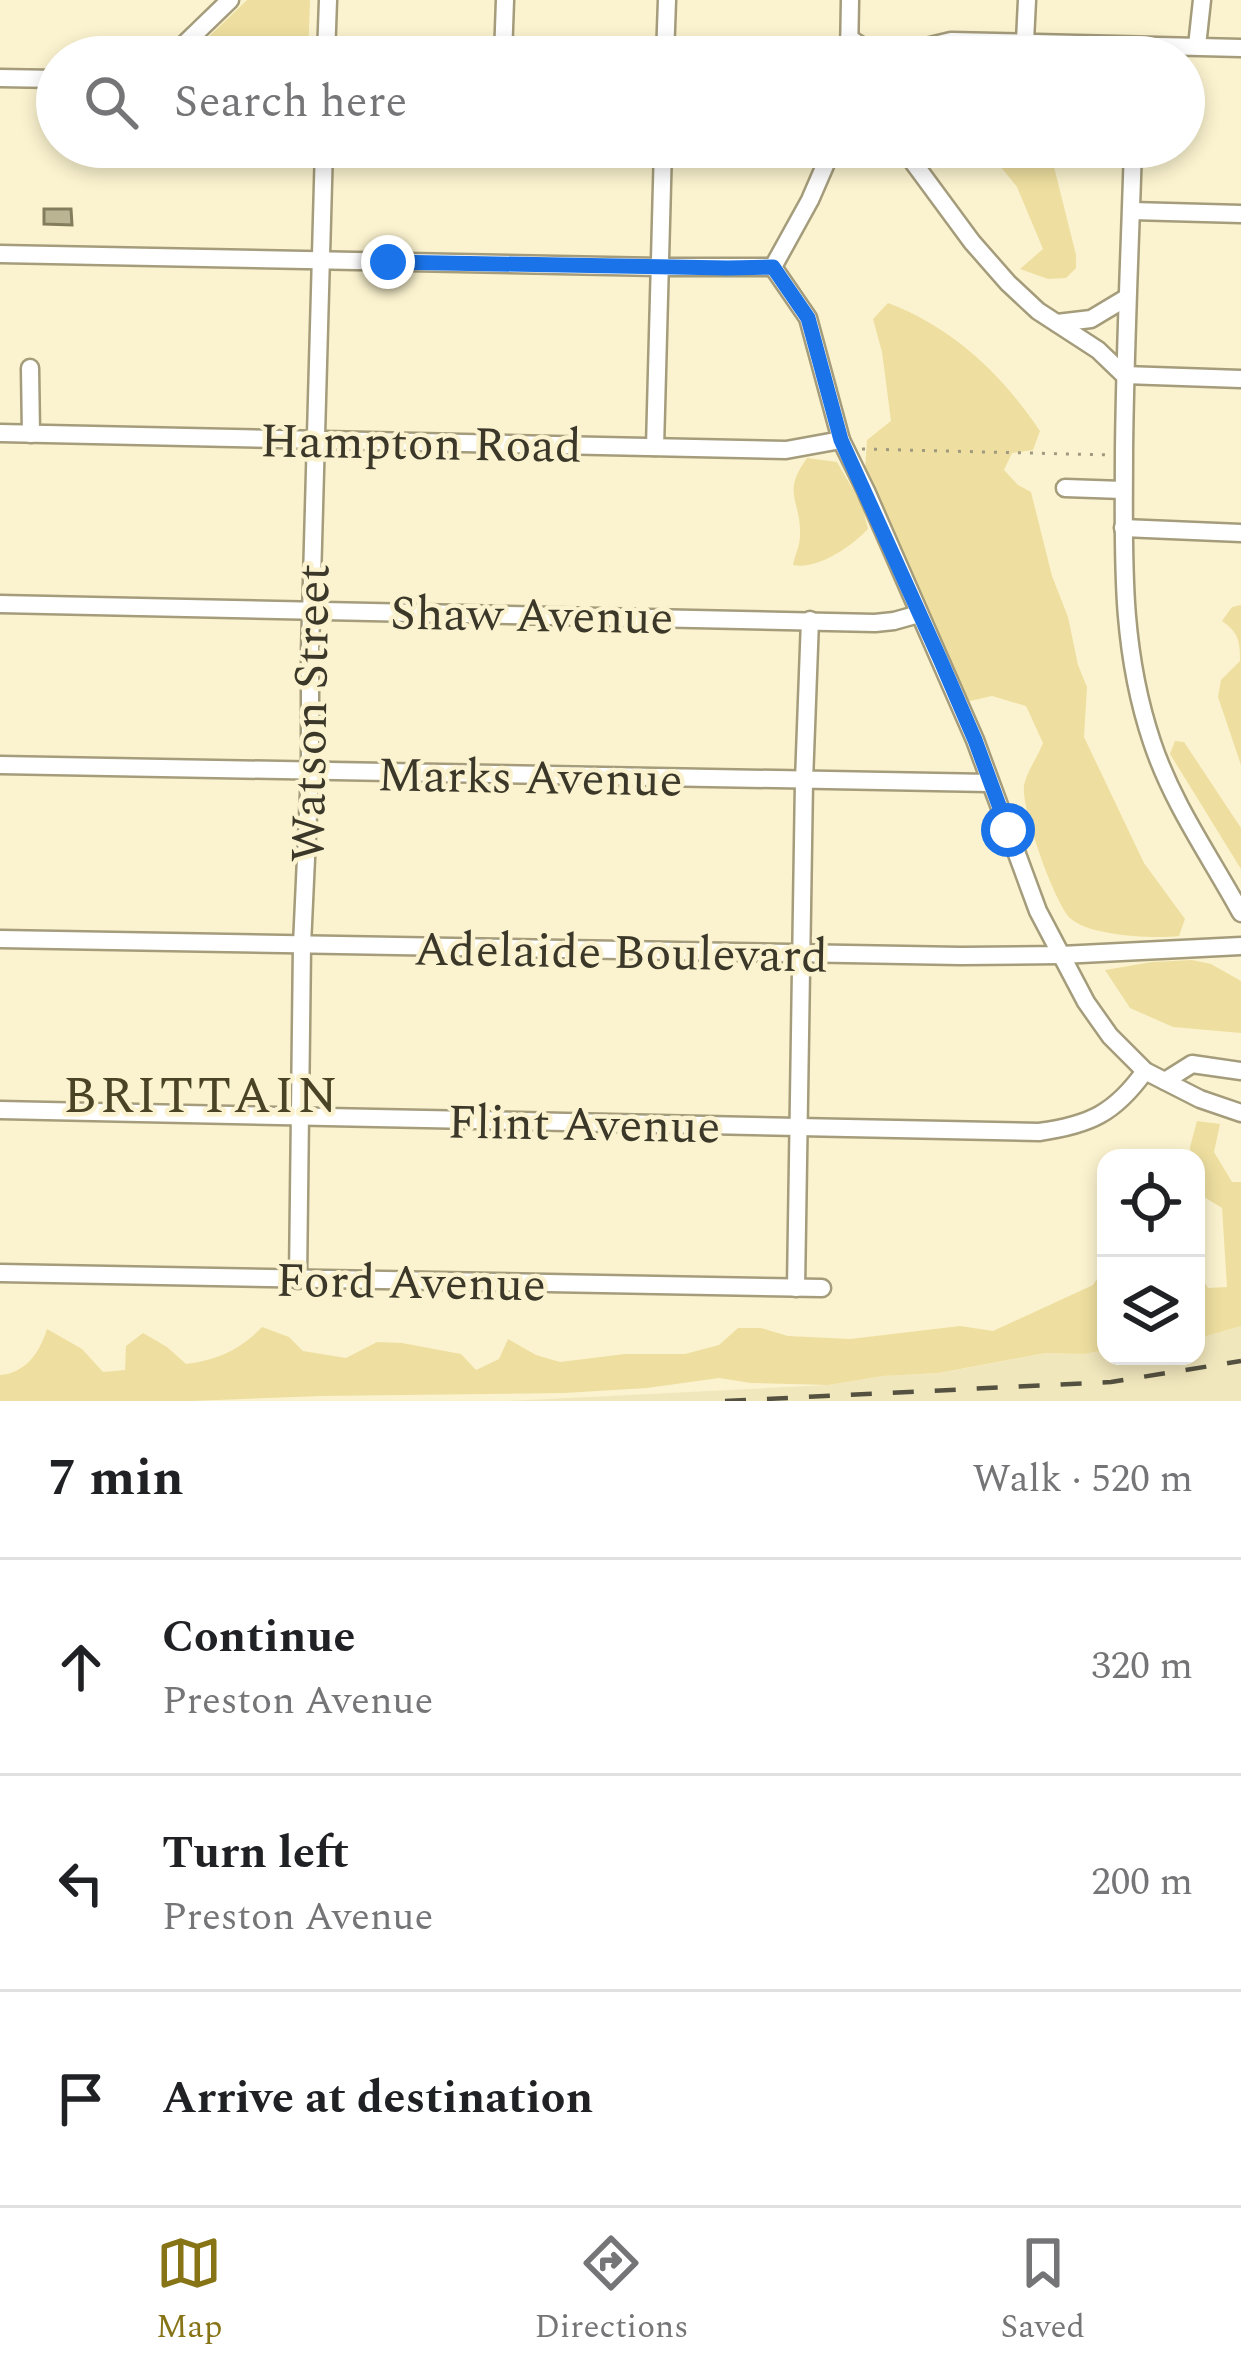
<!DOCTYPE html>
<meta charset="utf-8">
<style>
body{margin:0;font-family:Spectral,serif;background:#f2f2f2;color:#202124}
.controls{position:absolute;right:36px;bottom:36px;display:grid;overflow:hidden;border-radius:24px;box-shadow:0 6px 18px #0003}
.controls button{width:108px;height:108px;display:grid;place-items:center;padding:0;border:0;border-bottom:3px solid #e0e0e0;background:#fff;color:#202124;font:60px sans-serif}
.stop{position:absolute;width:36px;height:36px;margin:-27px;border:9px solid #1a73e8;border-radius:50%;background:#fff}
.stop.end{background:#1a73e8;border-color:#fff;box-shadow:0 3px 12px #0008}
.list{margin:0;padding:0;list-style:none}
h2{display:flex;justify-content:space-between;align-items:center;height:156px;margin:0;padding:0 48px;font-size:51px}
h2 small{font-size:39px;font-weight:400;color:#757577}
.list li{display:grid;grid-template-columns:78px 1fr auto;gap:36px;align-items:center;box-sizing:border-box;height:216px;padding:0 48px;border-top:3px solid #e0e0e0}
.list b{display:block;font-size:45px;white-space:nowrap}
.list p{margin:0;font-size:39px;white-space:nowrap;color:#757577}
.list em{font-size:39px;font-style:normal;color:#757577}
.icon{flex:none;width:66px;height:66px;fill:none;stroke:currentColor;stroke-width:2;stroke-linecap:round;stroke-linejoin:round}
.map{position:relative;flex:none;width:1241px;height:1401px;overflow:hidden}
.search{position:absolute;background:#fff;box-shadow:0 6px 18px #0003;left:36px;right:36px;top:36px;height:132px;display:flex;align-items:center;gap:30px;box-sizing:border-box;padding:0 42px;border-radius:66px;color:#757577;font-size:45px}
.sheet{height:804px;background:#fff}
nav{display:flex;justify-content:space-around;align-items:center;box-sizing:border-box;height:168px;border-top:3px solid #e0e0e0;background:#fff;font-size:33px;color:#757577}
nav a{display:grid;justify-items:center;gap:6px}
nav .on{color:#877417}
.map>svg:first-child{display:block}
</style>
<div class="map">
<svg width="1241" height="1401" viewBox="0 0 1241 1401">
<rect width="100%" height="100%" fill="#fbf3cf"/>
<!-- built -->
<path fill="#f1e7bd" d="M1241,1326v75h-735l322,-16 55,-9 57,-3 105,-20 39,1 22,-4v6h90v-17z"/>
<!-- green -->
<g fill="#eedfa0">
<path d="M247,0h63l-2,57h-114l1,-7z"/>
<path d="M992,147h63l-2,16 23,92v13l-10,10 -18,1 -28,-10 23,-20 -26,-62 -21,-26z"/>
<path d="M888,303c64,24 114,71 152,128l-7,19 -21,3 -8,17 14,15 13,7 21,84 16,41 10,48 9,22 -3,50 60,126 41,56 -6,17c-25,3 -91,0 -109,-18 -16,-16 -49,-110 -46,-132 2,-13 14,-30 19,-43l-17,-37 -34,-10 -22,5 -11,-12 -94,-218 2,-31 24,-19 -9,-69 -9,-33z"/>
<path d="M807,458l30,4 25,43 6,24c-17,18 -51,41 -75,36 2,-11 7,-19 7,-30 1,-36 -19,-41 7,-77z"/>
<path d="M1241,605v160l-23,-68 3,-17 19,-19c0,-20 -1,-28 -18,-40l10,-14z"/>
<path d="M1175,741l9,1 57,86v41l-71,-115z"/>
<path d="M1192,960l19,4 30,17v52l-68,-6 -43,-19 -25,-38 47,-8z"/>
<path d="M1197,1121l23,3 -6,28 18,30h9v144l-45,13v-71l12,20 19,-1 -5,-79 -26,-16v-34h-5l-1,-11z"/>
<path d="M1106,1265v85l-22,4 -39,-1 -106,20 -56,3 -55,9 -77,-2 -32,-5 -72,10 -83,5 -242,3 -131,5h-191v-26c26,-2 40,-23 47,-46l35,20 21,23 22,-2 1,-24 17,-13 24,14 19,17c31,-4 54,-14 76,-37l27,10 14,14 43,7 31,-16 25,1 59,11 15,16 23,-11 9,-20 28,16 24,7 65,-8h60l34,-9 19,-17h23l27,8 62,3 110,-13 33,5 100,-46z"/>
</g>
<!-- building -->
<path fill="#bbb492" stroke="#847d5d" stroke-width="3" d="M44,209h27l1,16 -28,-1z"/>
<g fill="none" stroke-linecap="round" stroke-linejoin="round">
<defs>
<g id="minor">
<path d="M849,38l30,19"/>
<path d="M1025,41l2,-41"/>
<path d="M1197,46l5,-46"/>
<path d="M171,57l59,-57"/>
<path d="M326,57l2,-57"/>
<path d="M503,57l2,-57"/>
<path d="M665,57l2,-57"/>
<path d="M849,57l1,-57"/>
<path d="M905,57l25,-11 21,-5 290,7"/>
<path d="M0,78l57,1"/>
<path d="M902,147l70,95 36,41 30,28 60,39 26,25 117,4"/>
<path d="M1133,147c-3,101 -8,202 -9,304 0,101 -5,193 28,291 21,63 58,114 89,171"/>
<path d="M1132,211l109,3"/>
<path d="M0,254l659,13h114"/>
<path d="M773,267l35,51 33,122 25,51 109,249 63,171 48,91 24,34 35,35 55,28 41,14"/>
<path d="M773,267l37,-67 23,-53"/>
<path d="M1057,323l34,-4 35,-21"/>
<path d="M30,368l1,66"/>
<path d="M0,433l786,17 55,-10"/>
<path d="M655,447l8,-300"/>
<path d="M1065,488l58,2"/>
<path d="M1123,528l118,5"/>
<path d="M0,604l875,19 19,-2 25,-7"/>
<path d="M0,765l989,18"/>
<path d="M0,939l961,17 100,-1 180,-9"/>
<path d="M1165,1081l27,-17 49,7"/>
<path d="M0,1110l1039,22c51,-7 76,-19 106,-61"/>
<path d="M0,1273l822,15"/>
<path d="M298,1280l4,-335 8,-173v-120l14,-505"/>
<path d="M796,1288l8,-507 6,-161"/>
</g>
</defs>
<!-- minor casing -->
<use href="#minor" stroke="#a49c7b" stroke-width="21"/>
<!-- path -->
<path stroke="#9f9980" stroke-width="3" stroke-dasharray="3 9" stroke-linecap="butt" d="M862,449l249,6"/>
<!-- minor -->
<use href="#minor" stroke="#fff" stroke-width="16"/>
<!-- rail -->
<path stroke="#545140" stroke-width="4.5" stroke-dasharray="21 21" stroke-linecap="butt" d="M725,1401l386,-19 130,-21"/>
</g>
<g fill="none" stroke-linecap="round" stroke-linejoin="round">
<!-- route -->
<path stroke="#1a73e8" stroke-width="15" d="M388,262l340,6 45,-1 35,51 33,122 99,219 35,81 33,90"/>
</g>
<g text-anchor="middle" stroke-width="9" stroke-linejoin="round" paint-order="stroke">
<!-- street labels -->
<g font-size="48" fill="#3b382a" stroke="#fbf3cf">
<text transform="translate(421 442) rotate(1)" y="17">Hampton Road</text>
<text transform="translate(532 614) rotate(1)" y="17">Shaw Avenue</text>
<text transform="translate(309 713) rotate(-89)" y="17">Watson Street</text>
<text transform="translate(530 776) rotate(1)" y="17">Marks Avenue</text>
<text transform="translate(621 951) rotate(1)" y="17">Adelaide Boulevard</text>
<text transform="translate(584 1123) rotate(1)" y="17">Flint Avenue</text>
<text transform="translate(411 1281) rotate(1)" y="17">Ford Avenue</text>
</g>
<!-- neighbourhood labels -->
<g font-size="51" letter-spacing="3" fill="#4a4325" stroke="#fbf3cf">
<text x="202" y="1112">BRITTAIN</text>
</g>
</g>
</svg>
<div class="controls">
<button><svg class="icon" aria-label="locate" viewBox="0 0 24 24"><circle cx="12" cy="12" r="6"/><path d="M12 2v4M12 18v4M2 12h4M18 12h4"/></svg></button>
<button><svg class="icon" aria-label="layers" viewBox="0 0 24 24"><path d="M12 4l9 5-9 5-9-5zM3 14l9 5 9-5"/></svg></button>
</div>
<div class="stop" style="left:1008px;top:830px"></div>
<div class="stop end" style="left:388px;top:262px"></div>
<div class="search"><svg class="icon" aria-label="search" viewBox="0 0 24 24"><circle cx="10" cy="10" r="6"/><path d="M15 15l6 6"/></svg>Search here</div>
</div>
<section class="sheet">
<h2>7 min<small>Walk · 520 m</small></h2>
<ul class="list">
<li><svg class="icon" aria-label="ahead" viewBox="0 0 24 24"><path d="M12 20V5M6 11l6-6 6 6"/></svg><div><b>Continue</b><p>Preston Avenue</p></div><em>320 m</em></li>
<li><svg class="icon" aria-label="left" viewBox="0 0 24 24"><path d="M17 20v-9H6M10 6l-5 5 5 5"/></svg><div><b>Turn left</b><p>Preston Avenue</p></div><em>200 m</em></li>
<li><svg class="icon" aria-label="arrive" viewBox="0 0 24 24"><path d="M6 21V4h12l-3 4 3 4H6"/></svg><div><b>Arrive at destination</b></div></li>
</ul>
</section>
<nav>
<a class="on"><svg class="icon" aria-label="map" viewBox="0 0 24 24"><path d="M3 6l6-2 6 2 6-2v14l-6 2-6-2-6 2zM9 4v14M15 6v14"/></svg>Map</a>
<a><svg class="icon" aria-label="directions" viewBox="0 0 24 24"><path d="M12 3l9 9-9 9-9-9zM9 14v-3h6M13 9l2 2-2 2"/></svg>Directions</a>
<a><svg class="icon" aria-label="saved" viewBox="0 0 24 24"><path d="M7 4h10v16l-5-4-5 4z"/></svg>Saved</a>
</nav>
